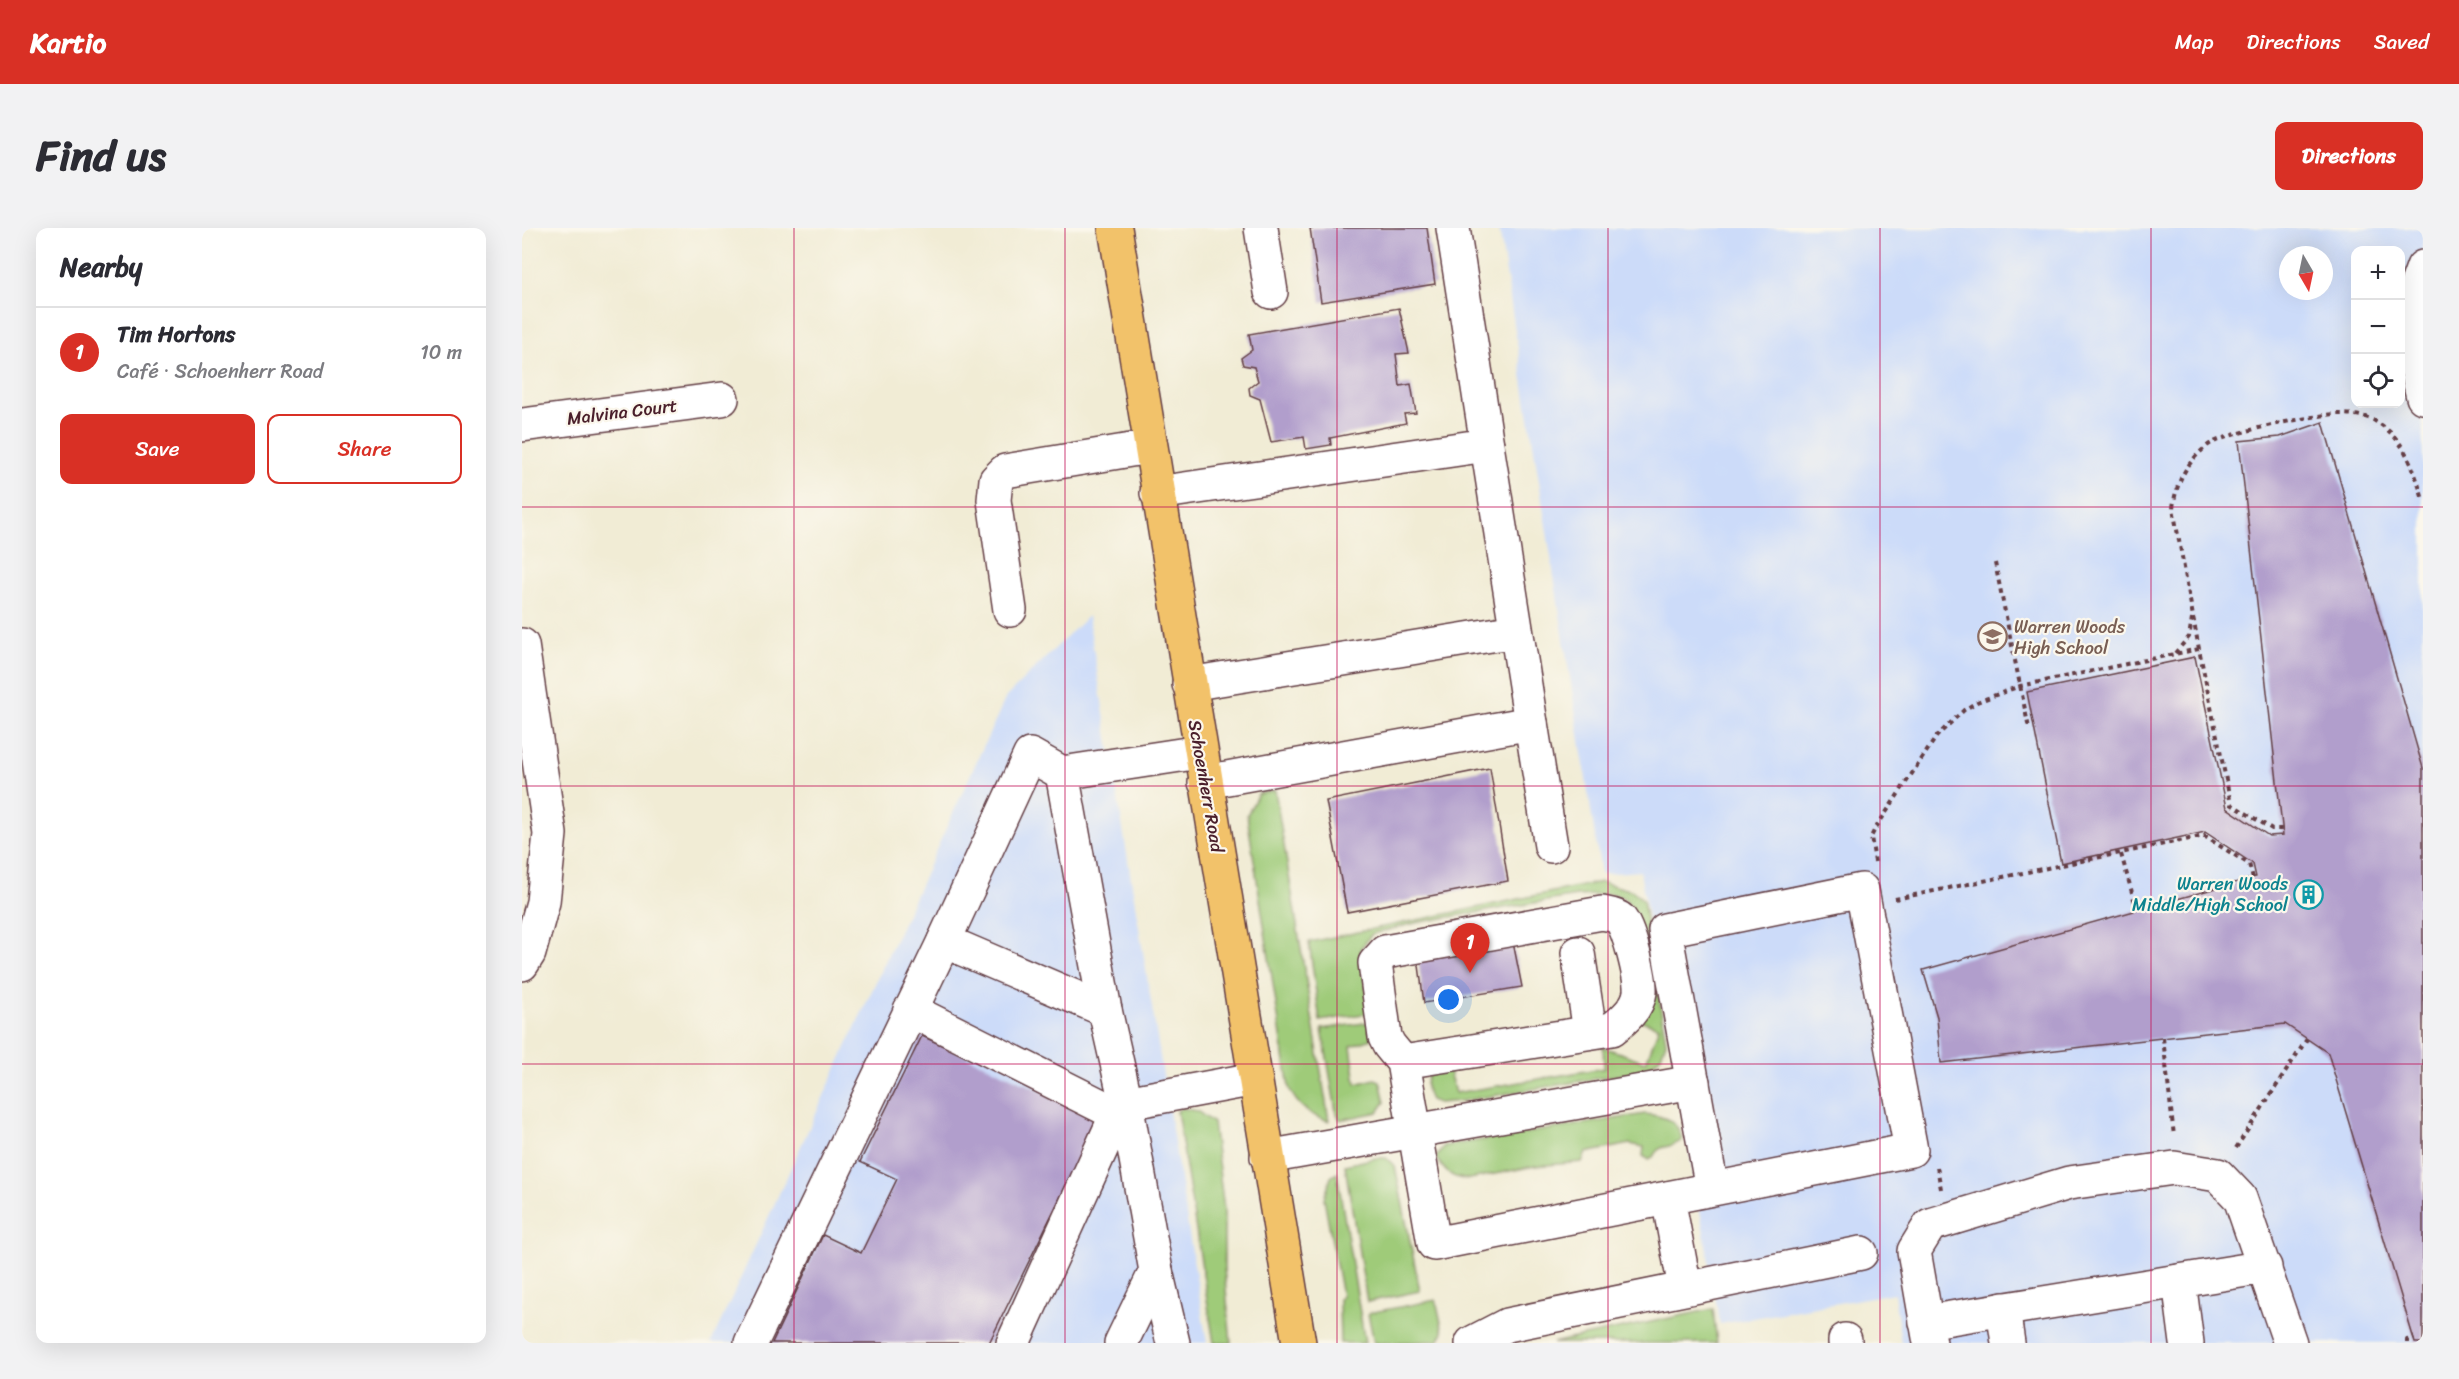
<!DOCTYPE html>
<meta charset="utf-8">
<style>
body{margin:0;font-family:Sriracha,sans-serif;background:#f2f2f3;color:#2b2b33}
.controls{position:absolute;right:18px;top:18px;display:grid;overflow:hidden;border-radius:12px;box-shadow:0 6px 24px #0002}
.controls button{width:54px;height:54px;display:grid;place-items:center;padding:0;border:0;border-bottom:2px solid #e1e1e2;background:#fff;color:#2b2b33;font:30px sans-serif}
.compass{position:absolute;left:1757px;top:18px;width:54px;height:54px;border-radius:50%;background:#fff;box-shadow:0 6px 24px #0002;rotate:171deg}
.you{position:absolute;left:927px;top:772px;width:21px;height:21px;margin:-15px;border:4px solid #fff;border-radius:50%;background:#1a73e8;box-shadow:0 0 0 9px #1a73e833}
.badge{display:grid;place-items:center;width:39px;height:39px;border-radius:50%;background:#d93025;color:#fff;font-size:20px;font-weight:700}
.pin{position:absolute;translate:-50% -50px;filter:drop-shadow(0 2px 3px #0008)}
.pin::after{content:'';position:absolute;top:32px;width:21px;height:18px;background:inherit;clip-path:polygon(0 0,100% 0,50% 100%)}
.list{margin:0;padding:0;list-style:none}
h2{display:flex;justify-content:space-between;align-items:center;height:78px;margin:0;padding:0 24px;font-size:26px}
h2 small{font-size:20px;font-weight:400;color:#7c7c81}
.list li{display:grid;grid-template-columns:39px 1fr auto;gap:18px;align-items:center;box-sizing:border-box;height:90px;padding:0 24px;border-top:2px solid #e1e1e2}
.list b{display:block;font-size:22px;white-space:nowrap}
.list p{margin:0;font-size:20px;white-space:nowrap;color:#7c7c81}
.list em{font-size:20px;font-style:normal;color:#7c7c81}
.actions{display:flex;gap:12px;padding:18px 24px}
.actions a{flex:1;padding:14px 0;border:2px solid #d93025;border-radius:12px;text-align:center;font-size:21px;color:#d93025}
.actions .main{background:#d93025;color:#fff}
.icon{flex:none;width:33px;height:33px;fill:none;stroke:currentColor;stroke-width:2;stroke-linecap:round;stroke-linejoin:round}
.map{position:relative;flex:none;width:1901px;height:1115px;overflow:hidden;border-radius:12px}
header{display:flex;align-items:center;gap:36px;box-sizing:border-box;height:84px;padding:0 30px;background:#d93025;color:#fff}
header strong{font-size:28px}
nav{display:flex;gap:33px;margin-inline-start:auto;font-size:21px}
.intro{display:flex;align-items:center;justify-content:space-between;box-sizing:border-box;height:144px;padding:0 36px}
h1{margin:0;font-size:42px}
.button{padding:15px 27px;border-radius:12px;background:#d93025;color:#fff;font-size:21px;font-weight:700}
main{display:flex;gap:36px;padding:0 36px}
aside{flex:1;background:#fff;border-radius:12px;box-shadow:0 6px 24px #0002}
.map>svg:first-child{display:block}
</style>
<header>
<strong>Kartio</strong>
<nav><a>Map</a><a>Directions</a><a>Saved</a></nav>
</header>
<div class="intro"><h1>Find us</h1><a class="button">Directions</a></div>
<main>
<aside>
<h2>Nearby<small></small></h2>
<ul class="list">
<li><span class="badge">1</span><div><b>Tim Hortons</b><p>Café · Schoenherr Road</p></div><em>10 m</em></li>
</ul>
<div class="actions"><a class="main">Save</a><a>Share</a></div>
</aside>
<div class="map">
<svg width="1901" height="1115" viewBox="0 0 1901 1115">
<rect width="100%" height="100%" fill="#fbf7ec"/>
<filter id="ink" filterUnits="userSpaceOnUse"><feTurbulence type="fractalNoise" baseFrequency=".0167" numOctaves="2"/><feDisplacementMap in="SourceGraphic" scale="12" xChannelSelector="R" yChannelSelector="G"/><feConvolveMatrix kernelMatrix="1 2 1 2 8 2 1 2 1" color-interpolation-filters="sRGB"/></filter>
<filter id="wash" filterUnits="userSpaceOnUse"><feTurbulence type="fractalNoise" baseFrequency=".008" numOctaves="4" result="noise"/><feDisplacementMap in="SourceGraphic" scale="24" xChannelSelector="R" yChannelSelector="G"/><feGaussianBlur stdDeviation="1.35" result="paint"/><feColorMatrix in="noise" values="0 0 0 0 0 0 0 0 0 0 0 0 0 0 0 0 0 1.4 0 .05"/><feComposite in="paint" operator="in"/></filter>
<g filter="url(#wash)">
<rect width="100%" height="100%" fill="#f1ecd5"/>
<!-- built -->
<g fill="#ccdbf9" fill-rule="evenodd">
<path d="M977,0h924v1115h-522l-7,-50 -174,31 -80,-453 -39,3zM1834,22h44v154h-44zM1766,27h36v36h-36z"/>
<path d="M566,388l119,727h-496l295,-646z"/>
</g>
<!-- green -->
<g fill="#9fcb79" stroke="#747552" stroke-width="1.5">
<path d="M753,562l54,331c-19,-5 -32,-15 -40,-33l-42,-273 11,-21z"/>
<path d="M1079,654l32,9 10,9 23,142 -5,14 -12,11 -13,5 -174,29 -24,2 -8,-3c-5,-10 -6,-17 0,-27l18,-5 7,25 149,-25 -1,-21 43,15 13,-35 -20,-7v-76l-8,-38 -7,-8 -11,-4 -36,2 -157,26 -48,12 -12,15 10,64 -50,8 -11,-79z"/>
<path d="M849,794l1,17 -21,7 5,38 19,-5 5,2 5,21 -7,10 -38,8 -4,-9 -14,-82z"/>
<path d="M660,880l15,3 16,12 11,86v59l7,75h-17l-37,-232z"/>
<path d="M1123,886c18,2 34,6 37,26 -12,10 -22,2 -29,17l-5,2 -5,-3 1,-9 -14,-3 -44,9 -4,9 -47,4 -65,13c-17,1 -25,-7 -34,-21l8,-12z"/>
<path d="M854,930h10l9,8 25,125 -53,11 -22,-137z"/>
<path d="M815,945l28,170h-25l-1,-44 3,-3 -18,-98 7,-21z"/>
<path d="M914,1072l7,32 -5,9 -64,2 -6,-30z"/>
<path d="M1191,1081l4,34h-164l17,-4z"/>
</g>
<g id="blocks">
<!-- building -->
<g fill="#b19ecc">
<path d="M788,0h117l8,56 -114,18z"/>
<path d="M877,80l10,45 -13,1 4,32 11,-2 5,29 -12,1 2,9 -76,15 1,7 -25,4 -2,-12 -33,5 -11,-43 -10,-4 -1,-7 9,-7 -4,-14 -11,-2 -2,-7 11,-8 -3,-16z"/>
<path d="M1801,194l100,346v575h-8l-87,-290 -43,-29 -344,39 -4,-46 -14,-47 333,-93 -3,-13 -48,-32 -144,31 -34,-171 168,-35 32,151 42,28 14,-1 -44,-394 41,-4z"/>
<path d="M968,540l18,113 -161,31 -21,-111z"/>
<path d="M991,714l9,45 -98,16 -6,-45z"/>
<path d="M400,808l177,82 -110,225h-217l51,-108 38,18 36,-74 -37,-17z"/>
</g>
</g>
</g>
<g filter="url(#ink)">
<use href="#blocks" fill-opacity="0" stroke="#633e44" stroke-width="1.5"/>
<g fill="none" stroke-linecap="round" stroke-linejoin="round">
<defs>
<g id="minor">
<path d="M739,0l10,64"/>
<path d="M1901,39c-20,48 -11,81 0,130"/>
<path d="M0,197l200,-26"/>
<path d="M965,217l44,278"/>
<path d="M635,265l330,-48 -34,-217"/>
<path d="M488,382l-16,-110 2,-20 9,-9 144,-24"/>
<path d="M0,417l28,189 -7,68 -14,51 -7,11"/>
<path d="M667,456l327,-53"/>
<path d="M683,554l326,-59 20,123"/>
<path d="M422,713l161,69"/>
<path d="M1056,725l12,79"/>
<path d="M388,782l207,104"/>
<path d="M881,834l209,-33c12,-9 26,-21 28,-37 1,-14 -11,-64 -20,-73 -4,-4 -13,-5 -18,-6l-217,39 -10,11 10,74 4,8 14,17 31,182 477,-94 -49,-260 -197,40 47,259"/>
<path d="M745,929l426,-75"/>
<path d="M1146,970l17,90"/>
<path d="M634,1043l17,72"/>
<path d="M1657,1053l8,62"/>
<path d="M1481,1081l5,34"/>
<path d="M1404,1094l339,-55"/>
<path d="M1323,1112v3"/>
<path d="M229,1115l193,-402 86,-186 32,18"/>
<path d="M491,1115l104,-229 9,-11 129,-24"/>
<path d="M599,1115l35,-72 -30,-168 -21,-93 -43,-237 138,-21"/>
<path d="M950,1115l35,-18 354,-72"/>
<path d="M1408,1115l-16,-92 16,-26 139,-42 105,-15 44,7 22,23 50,145"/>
</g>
<path id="major" d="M593,0l184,1115"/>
</defs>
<!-- minor casing -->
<use href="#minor" stroke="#633e44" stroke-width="36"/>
<!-- major casing -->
<use href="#major" stroke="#633e44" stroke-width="36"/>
<!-- path -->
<g stroke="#633e44" stroke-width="4" stroke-dasharray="4.5 4.5" stroke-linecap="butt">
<path d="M1473,335l33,161 6,-1"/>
<path d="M1677,421l-26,-141c3,-26 14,-46 34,-62 17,-13 95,-28 119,-31 14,-2 37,-1 49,6 30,17 39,48 48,79"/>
<path d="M1653,425l14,-16 3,-19"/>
<path d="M1599,626l16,56"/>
<path d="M1353,634l-4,-25 4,-8 62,-93 27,-26 13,-8 43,-16 179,-37 32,155 41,25h10"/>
<path d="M1373,671l309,-63 45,28 4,14"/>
<path d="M1641,810l11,98"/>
<path d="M1714,920l71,-109"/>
<path d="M1415,939l4,22"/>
<path d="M1885,1115v-3l7,-2"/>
</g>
<!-- minor -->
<use href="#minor" stroke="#fff" stroke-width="33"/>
<!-- major -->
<use href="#major" stroke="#f2c26a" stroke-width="33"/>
</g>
</g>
<!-- grid -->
<path fill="none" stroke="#c2185b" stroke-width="1.5" stroke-opacity="0.55" d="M272,0v1115M543,0v1115M815,0v1115M1086,0v1115M1358,0v1115M1629,0v1115M0,279h1901M0,558h1901M0,836h1901"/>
<!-- icons -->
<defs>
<symbol id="school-ring" viewBox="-11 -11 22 22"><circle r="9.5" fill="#fbf7ec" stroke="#8d6e63" stroke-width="1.5"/><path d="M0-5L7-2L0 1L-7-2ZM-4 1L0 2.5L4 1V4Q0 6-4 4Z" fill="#8d6e63"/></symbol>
<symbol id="building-ring" viewBox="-11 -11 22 22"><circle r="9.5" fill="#fbf7ec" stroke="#0f9aa8" stroke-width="1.5"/><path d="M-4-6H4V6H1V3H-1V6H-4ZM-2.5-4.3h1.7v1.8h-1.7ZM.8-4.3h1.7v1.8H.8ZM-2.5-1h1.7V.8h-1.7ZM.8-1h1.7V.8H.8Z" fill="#0f9aa8"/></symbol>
</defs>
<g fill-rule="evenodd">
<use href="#school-ring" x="1454" y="392" width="33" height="33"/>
<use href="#building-ring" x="1770" y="650" width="33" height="33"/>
</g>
<g text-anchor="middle" stroke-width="4.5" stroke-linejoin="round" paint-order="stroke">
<!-- street labels -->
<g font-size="18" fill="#4a1f2b" stroke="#fbf7ec">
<text transform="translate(100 184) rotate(-7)" y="6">Malvina Court</text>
<text transform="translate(684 558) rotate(80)" y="6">Schoenherr Road</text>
</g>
<!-- education labels -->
<g font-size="18" fill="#785e54" stroke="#fbf7ec" text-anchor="start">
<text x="1492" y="405">Warren Woods<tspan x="1492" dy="21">High School</tspan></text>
</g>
<!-- culture labels -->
<g font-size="18" fill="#0d838f" stroke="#fbf7ec" text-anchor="end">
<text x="1766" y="662">Warren Woods<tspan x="1766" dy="21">Middle/High School</tspan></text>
</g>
</g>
</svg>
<div class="controls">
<button>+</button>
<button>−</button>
<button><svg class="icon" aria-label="locate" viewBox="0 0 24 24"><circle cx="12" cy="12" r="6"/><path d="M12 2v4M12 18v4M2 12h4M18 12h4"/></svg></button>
</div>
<svg class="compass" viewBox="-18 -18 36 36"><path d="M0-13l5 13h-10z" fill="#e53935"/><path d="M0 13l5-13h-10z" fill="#7c7c81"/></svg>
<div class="you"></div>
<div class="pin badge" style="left:948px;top:745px">1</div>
</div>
</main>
